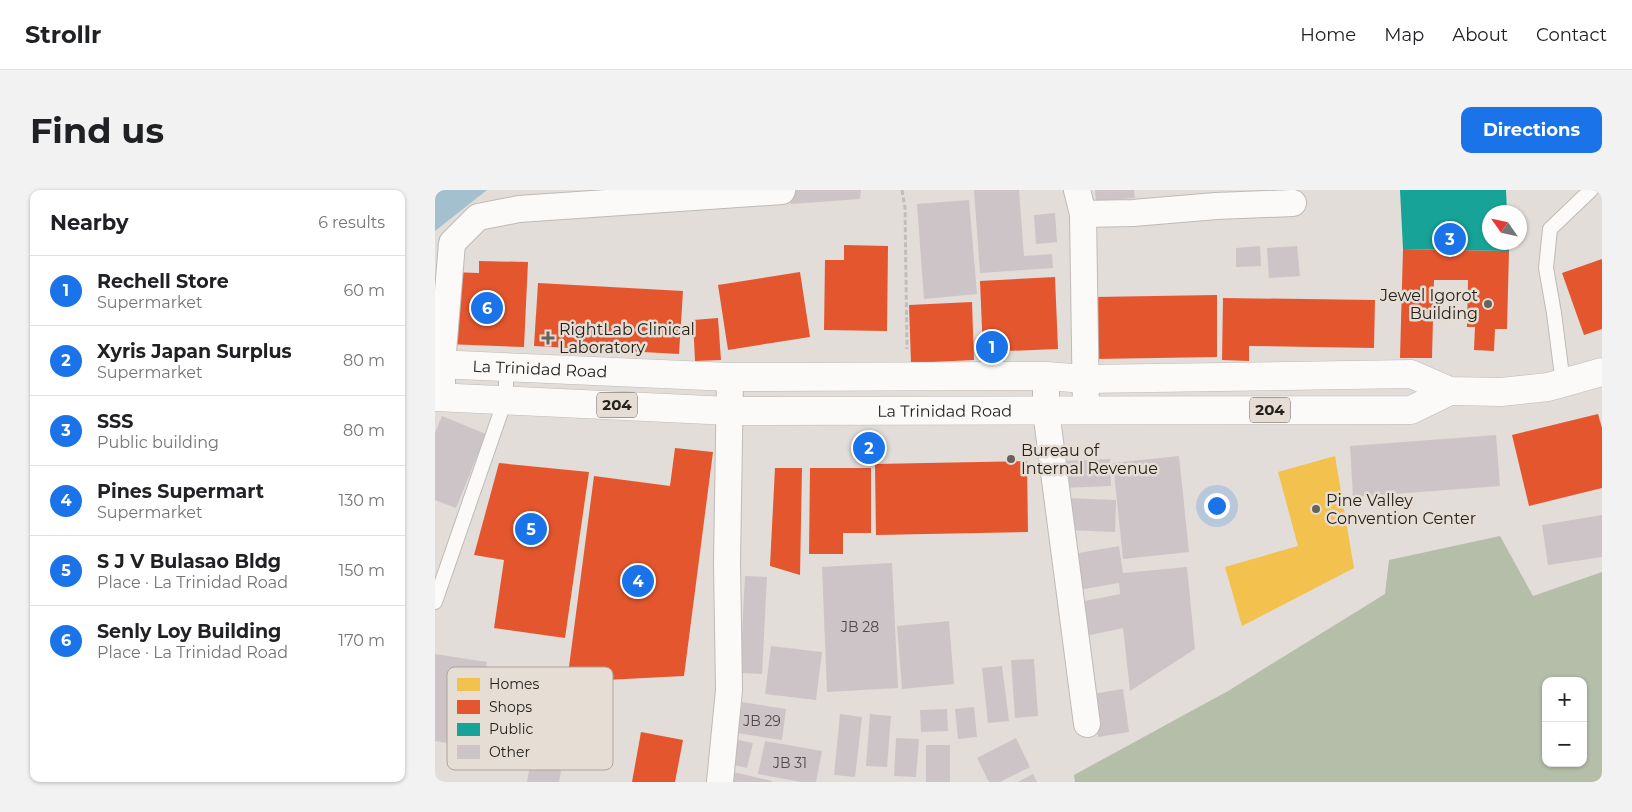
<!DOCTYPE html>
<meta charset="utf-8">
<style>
body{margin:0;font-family:Montserrat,sans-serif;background:#f2f2f2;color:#202124}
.controls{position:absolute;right:15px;bottom:15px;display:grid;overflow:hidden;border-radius:10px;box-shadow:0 1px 4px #0004}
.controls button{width:45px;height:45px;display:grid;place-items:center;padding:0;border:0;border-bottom:1px solid #e0e0e0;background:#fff;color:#202124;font:25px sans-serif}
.compass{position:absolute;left:1047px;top:15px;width:45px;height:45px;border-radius:50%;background:#fff;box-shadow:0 1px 4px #0004;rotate:304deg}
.you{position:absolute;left:781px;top:315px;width:18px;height:18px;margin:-12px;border:4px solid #fff;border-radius:50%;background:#1a73e8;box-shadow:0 0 0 8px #1a73e833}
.badge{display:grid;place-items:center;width:32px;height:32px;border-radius:50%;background:#1a73e8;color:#fff;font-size:16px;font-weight:700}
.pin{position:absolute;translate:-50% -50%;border:2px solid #fff;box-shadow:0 1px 5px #0006}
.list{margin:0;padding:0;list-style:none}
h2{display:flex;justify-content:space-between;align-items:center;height:65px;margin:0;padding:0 20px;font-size:21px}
h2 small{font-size:16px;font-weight:400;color:#757577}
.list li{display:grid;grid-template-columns:32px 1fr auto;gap:15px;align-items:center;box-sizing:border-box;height:70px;padding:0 20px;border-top:1px solid #e0e0e0}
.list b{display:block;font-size:19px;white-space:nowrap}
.list p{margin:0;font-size:16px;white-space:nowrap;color:#757577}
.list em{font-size:16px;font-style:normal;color:#757577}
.map{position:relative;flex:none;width:1167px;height:592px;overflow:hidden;border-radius:10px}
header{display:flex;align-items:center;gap:30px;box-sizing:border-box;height:70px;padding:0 25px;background:#fff;border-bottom:1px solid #e0e0e0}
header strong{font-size:24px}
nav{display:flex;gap:28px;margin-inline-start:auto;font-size:18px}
.intro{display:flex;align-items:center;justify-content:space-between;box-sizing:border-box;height:120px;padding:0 30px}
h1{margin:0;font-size:35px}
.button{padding:12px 22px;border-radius:10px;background:#1a73e8;color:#fff;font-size:18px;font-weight:700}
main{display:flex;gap:30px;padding:0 30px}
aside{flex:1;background:#fff;border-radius:10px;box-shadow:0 1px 4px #0004}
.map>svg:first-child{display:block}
</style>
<header>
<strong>Strollr</strong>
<nav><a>Home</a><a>Map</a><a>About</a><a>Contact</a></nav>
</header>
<div class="intro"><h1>Find us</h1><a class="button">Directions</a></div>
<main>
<aside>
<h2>Nearby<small>6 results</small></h2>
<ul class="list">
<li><span class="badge">1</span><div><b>Rechell Store</b><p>Supermarket</p></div><em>60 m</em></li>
<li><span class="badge">2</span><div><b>Xyris Japan Surplus</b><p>Supermarket</p></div><em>80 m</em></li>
<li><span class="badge">3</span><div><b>SSS</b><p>Public building</p></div><em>80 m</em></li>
<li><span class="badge">4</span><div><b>Pines Supermart</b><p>Supermarket</p></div><em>130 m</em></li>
<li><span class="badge">5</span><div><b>S J V Bulasao Bldg</b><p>Place · La Trinidad Road</p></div><em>150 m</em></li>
<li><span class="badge">6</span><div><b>Senly Loy Building</b><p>Place · La Trinidad Road</p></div><em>170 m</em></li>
</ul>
</aside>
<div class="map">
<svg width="1167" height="592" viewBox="0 0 1167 592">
<rect width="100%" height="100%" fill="#e2ddd8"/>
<!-- forest -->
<path fill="#b5bea9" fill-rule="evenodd" d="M1065,346l33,60 69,-24v210h-527l-1,-7 154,-84 157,-97 4,-34zM1111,491h37v82h-37z"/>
<!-- water -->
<path fill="#a2c0ce" d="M0,0h52l-52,41z"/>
<!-- homes -->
<path fill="#f2c14e" d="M900,266l19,112 -112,58 -17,-59 73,-21 -20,-74z"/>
<!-- shops -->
<g fill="#e4572e">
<path d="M409,55l44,1 -1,85 -63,-1 1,-70h19z"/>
<path d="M968,59l106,2 -2,78h-12l-1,22 -20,-1 1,-23h-8l1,-47h-34l-2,78h-32z"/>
<path d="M1167,69v70l-18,6 -22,-62z"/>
<path d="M44,71l49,1 -4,85 -78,-3 4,-72 29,1z"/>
<path d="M365,82l10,65 -82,13 -10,-65z"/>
<path d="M620,87l3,72 -75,3 -3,-71z"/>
<path d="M103,93l145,8 -4,63 -145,-8z"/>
<path d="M782,105v62l-123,2 -1,-62z"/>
<path d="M788,108l152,2 -1,48 -125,-2v15l-27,-1z"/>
<path d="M537,112l2,58 -63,3 -2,-58z"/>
<path d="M283,128l3,42 -26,1 -2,-41z"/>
<path d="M1163,224l4,14v60l-73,18 -17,-71z"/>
<path d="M240,258l38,4 -29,224 -117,6 27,-206 76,10z"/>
<path d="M592,271l1,71 -152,3 -1,-71z"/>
<path d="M64,273l90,9 -24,166 -71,-10 10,-68 -30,-5z"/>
<path d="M340,278h27l-2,107 -30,-9z"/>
<path d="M375,278h61v65h-28v21h-34z"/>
<path d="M206,542l42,8 -8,42h-43z"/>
</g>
<!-- public -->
<path fill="#17a398" d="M965,0h106l1,22h-18v30h20v9l-106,-2z"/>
<!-- building -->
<g fill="#cdc4c8">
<path d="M353,0h73l-1,9 -69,5z"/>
<path d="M539,0h45l5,66 28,-2 1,14 -73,5z"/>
<path d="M660,0h39l1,8 -39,3z"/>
<path d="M534,10l8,94 -53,5 -7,-95z"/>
<path d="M620,23l2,29 -21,2 -2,-29z"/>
<path d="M825,56l1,20 -25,1v-19z"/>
<path d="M862,56l3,30 -31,2 -2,-30z"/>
<path d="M7,226l44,18 -30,74 -21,-8v-67z"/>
<path d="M1061,245l4,51 -147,11 -3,-51z"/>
<path d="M744,266l10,96 -66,7 -10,-96z"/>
<path d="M675,269l1,27 -48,2 -1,-27z"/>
<path d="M632,308l49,2 -1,32 -49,-2z"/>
<path d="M1167,325v42l-54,8 -6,-40z"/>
<path d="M684,356l4,27 64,-6 8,82 -65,42 -7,-63 -37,8 -6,-34 40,-8 -1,-11 -41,7 -5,-36z"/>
<path d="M457,373l6,125 -71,4 -5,-125z"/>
<path d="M310,386l22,1 -5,97 -22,-1z"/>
<path d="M514,431l5,63 -52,5 -5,-63z"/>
<path d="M336,456l51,6 -6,48 -51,-6z"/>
<path d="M0,464l52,8 -14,85 -38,-6z"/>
<path d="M599,469l4,57 -23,2 -4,-58z"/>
<path d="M567,476l7,55 -21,2 -6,-55z"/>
<path d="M110,495l31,6 -17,91h-32z"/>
<path d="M688,499l6,43 -31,5 -6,-43z"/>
<path d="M307,512l44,7 -4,31 -45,-7z"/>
<path d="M539,517l3,30 -19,2 -3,-30z"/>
<path d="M512,519l1,22 -27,1 -1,-22z"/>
<path d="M405,524l22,3 -7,60 -21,-2z"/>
<path d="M435,524l21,2 -4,51 -21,-1z"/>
<path d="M294,548l24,5 -6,25 -24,-6z"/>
<path d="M461,548l23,1 -3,38 -22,-1z"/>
<path d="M581,548l14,29 -30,15h-11l-12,-24z"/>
<path d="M330,551l57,10 -6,31h-15l-43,-8z"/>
<rect x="491" y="555" width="24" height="37"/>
<path d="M298,582l39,9v1h-41z"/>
<path d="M598,584l4,8h-19z"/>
</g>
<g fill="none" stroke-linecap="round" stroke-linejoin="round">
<defs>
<g id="service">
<path d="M1128,194l-9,-71 -8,-45 4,-39 41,-39"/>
<path d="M0,412l70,-202 2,-33"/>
</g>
<g id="minor">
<path d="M642,0l6,24 3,197"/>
<path d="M648,24l50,-1 83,-7 77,-3"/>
<path d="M611,186v35l41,313"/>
<path d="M7,207v-33l10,-121 26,-26 41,-8 263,-18"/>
<path d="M285,592l9,-92 -2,-127 3,-186"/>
</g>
<g id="trunk">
<path id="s1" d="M0,174l295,13 316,-1 40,3 325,-5 39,17 51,1 47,-5 54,-15"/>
<path id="s2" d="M0,207l295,14 681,-1 39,-19"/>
</g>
</defs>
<!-- service casing -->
<use href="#service" stroke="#bebab6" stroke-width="16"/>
<!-- minor casing -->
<use href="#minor" stroke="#bebab6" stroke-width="28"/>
<!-- trunk casing -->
<use href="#trunk" stroke="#bebab6" stroke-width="29"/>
<!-- path -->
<path stroke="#bfbebc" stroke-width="3" stroke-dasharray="5 2.5" stroke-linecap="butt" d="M467,0l3,18 2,141"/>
<!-- service -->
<use href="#service" stroke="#fbfaf9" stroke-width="14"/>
<!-- minor -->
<use href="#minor" stroke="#fbfaf9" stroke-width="26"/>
<!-- trunk -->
<use href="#trunk" stroke="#fbfaf9" stroke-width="28"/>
</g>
<!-- markers -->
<g fill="#66635e" stroke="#e6ddd4" stroke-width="2">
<circle cx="1053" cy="114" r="5"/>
<path d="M110.5 140.5h5v5h5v5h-5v5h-5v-5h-5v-5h5z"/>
<circle cx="576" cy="269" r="5"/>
<circle cx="881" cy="319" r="5"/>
</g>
<g text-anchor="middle" stroke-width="5" stroke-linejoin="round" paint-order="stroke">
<!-- number labels -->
<g font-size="14" fill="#4e4a48">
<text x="425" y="442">JB 28</text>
<text x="327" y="536">JB 29</text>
<text x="355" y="578">JB 31</text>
</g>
<!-- shield labels -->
<g fill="#e6ddd4" stroke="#5e5954" stroke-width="1">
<rect x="162" y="202.5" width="40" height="25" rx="4"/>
<rect x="815" y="207.5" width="40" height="25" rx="4"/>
</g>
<g font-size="15" font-weight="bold" fill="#24211d">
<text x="182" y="220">204</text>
<text x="835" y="225">204</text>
</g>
<!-- poi labels -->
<g font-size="16" fill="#24211d" stroke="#e6ddd4" text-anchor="start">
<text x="1043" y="111" text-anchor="end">Jewel Igorot<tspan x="1043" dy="18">Building</tspan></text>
<text x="124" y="145">RightLab Clinical<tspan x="124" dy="18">Laboratory</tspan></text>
<text x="586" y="266">Bureau of<tspan x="586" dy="18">Internal Revenue</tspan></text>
<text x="891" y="316">Pine Valley<tspan x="891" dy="18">Convention Center</tspan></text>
</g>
<!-- street labels -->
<g font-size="16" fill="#24211d" stroke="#e6ddd4">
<text dy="6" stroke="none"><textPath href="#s1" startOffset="105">La Trinidad Road</textPath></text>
<text dy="6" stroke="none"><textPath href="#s2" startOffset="510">La Trinidad Road</textPath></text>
</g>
</g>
<!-- legend -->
<rect x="12" y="477" width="166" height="103" rx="8" fill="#e6ddd4" stroke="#aca59d" stroke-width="1"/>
<rect x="22" y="488" width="23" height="13" fill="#f2c14e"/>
<rect x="22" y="510" width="23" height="14" fill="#e4572e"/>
<rect x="22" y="533" width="23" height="13" fill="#17a398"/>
<rect x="22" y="555" width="23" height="14" fill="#cdc4c8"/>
<g font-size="14" fill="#24211d">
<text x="54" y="499">Homes</text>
<text x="54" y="522">Shops</text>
<text x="54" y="544">Public</text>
<text x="54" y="567">Other</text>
</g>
</svg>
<div class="controls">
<button>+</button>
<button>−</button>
</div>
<svg class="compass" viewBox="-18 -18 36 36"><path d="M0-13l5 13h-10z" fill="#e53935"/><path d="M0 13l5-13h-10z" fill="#757577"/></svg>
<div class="you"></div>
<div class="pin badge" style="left:557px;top:157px">1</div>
<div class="pin badge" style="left:434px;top:258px">2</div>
<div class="pin badge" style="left:1015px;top:49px">3</div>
<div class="pin badge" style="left:203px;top:391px">4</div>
<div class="pin badge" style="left:96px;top:339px">5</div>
<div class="pin badge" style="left:52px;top:118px">6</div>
</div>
</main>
